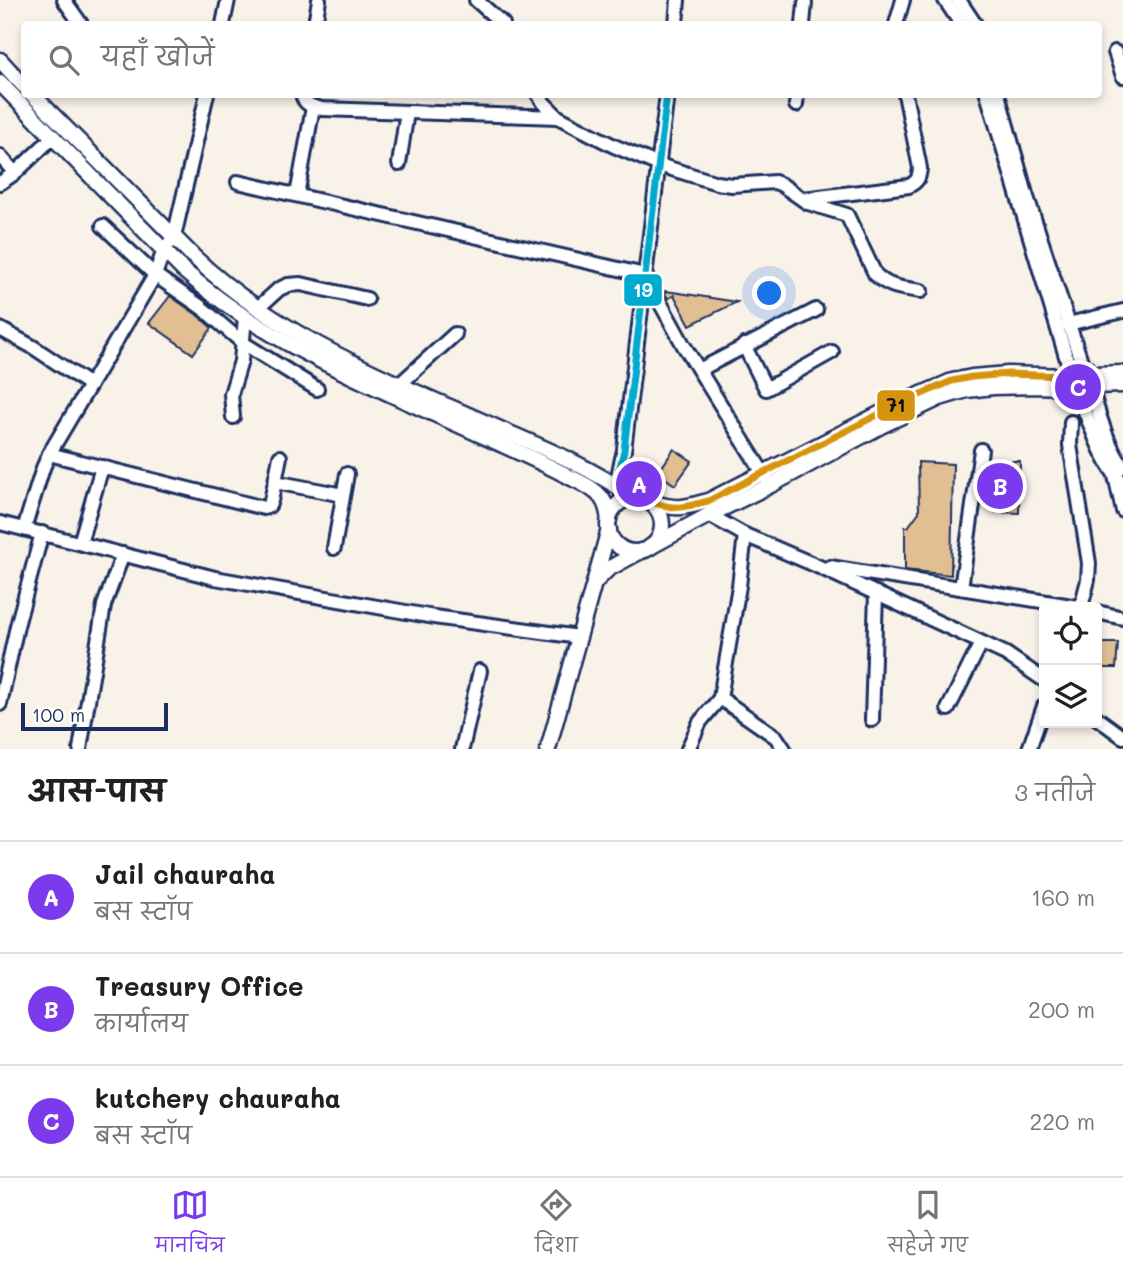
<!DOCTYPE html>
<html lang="hi">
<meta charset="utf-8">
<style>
body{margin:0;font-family:Mali,"Playpen Sans Deva",sans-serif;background:#f6f6f6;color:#202124}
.controls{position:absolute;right:21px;bottom:21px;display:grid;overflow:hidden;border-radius:7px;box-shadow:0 4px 10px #0003}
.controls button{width:63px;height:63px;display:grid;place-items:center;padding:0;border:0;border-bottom:2px solid #e0e0e0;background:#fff;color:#202124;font:35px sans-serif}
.scale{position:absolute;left:21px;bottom:18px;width:147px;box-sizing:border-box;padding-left:7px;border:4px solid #1b2f5e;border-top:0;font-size:19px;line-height:24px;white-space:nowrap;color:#1b2f5e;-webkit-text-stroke:5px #fff;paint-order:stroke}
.you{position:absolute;left:770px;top:294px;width:24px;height:24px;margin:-18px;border:5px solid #fff;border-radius:50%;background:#1a73e8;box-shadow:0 0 0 10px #1a73e833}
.badge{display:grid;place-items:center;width:46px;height:46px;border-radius:50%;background:#7c3aed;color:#fff;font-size:23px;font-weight:700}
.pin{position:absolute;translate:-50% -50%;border:4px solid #fff;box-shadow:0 2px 7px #0006}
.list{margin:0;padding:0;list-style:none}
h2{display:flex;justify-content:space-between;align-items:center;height:91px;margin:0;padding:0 28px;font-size:30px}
h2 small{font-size:23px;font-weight:400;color:#757577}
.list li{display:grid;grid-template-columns:46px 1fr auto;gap:21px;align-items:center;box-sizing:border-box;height:112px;padding:0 28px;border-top:2px solid #e0e0e0}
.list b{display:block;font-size:26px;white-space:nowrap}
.list p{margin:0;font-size:23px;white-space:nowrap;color:#757577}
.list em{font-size:23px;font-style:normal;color:#757577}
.icon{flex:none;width:38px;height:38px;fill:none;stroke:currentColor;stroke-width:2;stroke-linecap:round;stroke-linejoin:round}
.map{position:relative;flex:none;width:1123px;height:749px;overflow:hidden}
.search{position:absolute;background:#fff;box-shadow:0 4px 10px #0003;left:21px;right:21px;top:21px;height:77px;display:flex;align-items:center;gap:18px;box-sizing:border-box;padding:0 24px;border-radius:7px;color:#757577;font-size:26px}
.sheet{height:427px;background:#fff}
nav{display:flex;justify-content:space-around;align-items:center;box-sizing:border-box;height:98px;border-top:2px solid #e0e0e0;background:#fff;font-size:19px;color:#757577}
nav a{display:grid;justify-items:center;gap:4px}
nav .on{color:#7c3aed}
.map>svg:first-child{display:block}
</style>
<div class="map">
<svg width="1123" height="749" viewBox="0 0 1123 749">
<rect width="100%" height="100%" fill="#f9f2e9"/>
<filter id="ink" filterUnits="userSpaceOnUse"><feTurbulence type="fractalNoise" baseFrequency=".0143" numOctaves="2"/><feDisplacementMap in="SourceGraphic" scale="14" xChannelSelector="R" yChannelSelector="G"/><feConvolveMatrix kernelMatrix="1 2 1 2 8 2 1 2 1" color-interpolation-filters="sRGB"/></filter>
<g filter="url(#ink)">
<!-- building -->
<g fill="#e2bf93" stroke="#1b2f5e" stroke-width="2">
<path d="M664,291l9,1 64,10 -47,23 -16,-30 -6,4z"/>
<path d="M170,296l26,18 16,14 -19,26 -44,-31z"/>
<path d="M674,449l18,12 -17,24 -17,-12z"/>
<path d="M996,461h24l-1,52 -24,-1 -1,-20 -5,-3 -1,-4 2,-4 -1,-16 7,-1z"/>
<path d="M918,462l35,2 -2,111 -46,-5v-43h3l11,-15z"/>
<path d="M1097,643h21l-2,25h-19z"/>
</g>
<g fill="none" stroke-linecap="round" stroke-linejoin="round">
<defs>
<g id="minor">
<path d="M64,0l17,24"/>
<path d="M476,0l27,24"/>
<path d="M945,0l16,24"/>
<path d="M959,0l16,24"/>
<path d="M223,24l5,-24"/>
<path d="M315,24l4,-24"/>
<path d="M676,24l2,-24"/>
<path d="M803,24l2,-21"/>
<path d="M896,24l7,-24"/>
<path d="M1115,52l8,24"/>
<path d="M302,94c2,11 11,13 20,15l236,8"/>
<path d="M538,94l6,9 14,14 56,29 45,19 58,18 15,2 43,-3 7,3 26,18 39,12 28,59c13,14 28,14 46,17"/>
<path d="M987,94l83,276"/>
<path d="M998,94l28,100 57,173"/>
<path d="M796,105l1,-11"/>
<path d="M0,156l15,17"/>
<path d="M399,164l8,-52"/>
<path d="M238,182l407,93 39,71 84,135"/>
<path d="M0,183l15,-10 37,-35"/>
<path d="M297,195l16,-88"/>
<path d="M803,199l106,-13c9,-5 10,-8 11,-18l-15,-74"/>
<path d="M103,226l52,49 46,32 42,36 74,46"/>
<path d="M258,308l21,-19 9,-4 13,-1 66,15"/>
<path d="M1068,324l55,-13"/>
<path d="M0,329l33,18 57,38 65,-110 9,-25 10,-13 33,-143"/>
<path d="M744,345l22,44 66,-37"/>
<path d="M699,370l117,-60"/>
<path d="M400,384l55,-50"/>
<path d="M1092,391c8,27 15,53 31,76"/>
<path d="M1079,397c11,25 24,69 44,86"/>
<path d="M233,417l-2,-23 10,-33 4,-44"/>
<path d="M1071,422l-1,23 19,118 -1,17 -7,27"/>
<path d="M49,454l215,54 5,-2 2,-5 9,-44"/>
<path d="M1117,474l-2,2 8,35"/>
<path d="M275,482l68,13"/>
<path d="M616,485l8,-35 43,-356"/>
<path d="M709,515l36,20 70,30 191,89 38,26"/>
<path d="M0,523l215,55 219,39 145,20"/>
<path d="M24,529l19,-61 6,-14 41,-69"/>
<path d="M80,543l22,-76"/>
<path d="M334,548l13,-74"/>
<path d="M830,567l248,40"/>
<path d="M961,588l20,-138"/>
<path d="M1097,612l26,6"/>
<path d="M720,698l56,39 8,12"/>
<path d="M0,704l17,-78 25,-93"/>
<path d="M948,709l33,-66"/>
<path d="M1097,718l26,19"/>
<path d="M872,720l4,-127"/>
<path d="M80,749l24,-144 19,-51"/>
<path d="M462,749l18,-78"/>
<path d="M688,749l12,-27 20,-24 19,-112 6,-51"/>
<path d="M1029,749l15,-43"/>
</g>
<g id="major">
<path d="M0,60l24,26"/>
<path d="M0,83l183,187c86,76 195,118 298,165 28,13 56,25 83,39 9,5 19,9 28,15 12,8 15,17 17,31"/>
<path d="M32,94l161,162c87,83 202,126 309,174 45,19 92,39 132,68"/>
<path d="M1093,374l30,-1"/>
<path d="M1094,386l29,-1"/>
<circle cx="635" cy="525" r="27"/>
<path d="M651,502c26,8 32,6 57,-1l193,-98 51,-22 20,-4 36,-3 58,2c22,-30 44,21 13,21 -7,0 -10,-5 -13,-10v-11"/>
<path d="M650,547l59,-32 62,-30 110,-59 59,-28 27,-8 26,-3 40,-1 33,1"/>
<path d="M595,582l13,-13 33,-18"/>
<path d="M548,749l61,-220"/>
</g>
</defs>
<!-- minor casing -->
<use href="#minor" stroke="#1b2f5e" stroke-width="18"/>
<!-- major casing -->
<use href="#major" stroke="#1b2f5e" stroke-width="19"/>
<!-- minor -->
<use href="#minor" stroke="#fff" stroke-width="12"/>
<!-- major -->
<use href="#major" stroke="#fff" stroke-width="14"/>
<defs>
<path id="bus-1" d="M651,502c26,8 32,6 57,-1l193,-98 51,-22 20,-4 36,-3 58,2c22,-30 44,21 13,21 -7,0 -10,-5 -13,-10v-11"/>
<path id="bus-2" d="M616,485l8,-35 43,-356"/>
</defs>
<!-- bus-1 casing -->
<use href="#bus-1" stroke="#fff" stroke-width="12"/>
<!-- bus-2 casing -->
<use href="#bus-2" stroke="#fff" stroke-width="12"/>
<!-- bus-1 -->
<use href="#bus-1" stroke="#d6940e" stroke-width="7"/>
<!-- bus-2 -->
<use href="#bus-2" stroke="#00a9ce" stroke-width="7"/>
</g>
</g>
<g stroke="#fff" stroke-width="2.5">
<rect x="623" y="273" width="40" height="34" rx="7" fill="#00a9ce"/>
<rect x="876" y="389" width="40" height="33" rx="7" fill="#d6940e"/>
</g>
<g font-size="19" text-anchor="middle" font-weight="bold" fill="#fff">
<text x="643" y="297">19</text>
</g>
<g font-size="19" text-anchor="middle" font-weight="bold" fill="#111">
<text x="896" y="412">71</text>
</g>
</svg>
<div class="controls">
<button><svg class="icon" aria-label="locate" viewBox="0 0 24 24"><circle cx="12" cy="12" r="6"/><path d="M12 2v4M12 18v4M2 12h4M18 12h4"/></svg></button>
<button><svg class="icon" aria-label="layers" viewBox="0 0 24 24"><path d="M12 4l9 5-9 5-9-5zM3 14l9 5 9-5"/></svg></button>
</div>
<div class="scale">100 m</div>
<div class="you"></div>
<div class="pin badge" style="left:639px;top:484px">A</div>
<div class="pin badge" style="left:1000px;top:486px">B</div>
<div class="pin badge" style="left:1078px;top:387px">C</div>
<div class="search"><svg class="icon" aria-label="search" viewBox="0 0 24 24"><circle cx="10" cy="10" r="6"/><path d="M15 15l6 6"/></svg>यहाँ खोजें</div>
</div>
<section class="sheet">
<h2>आस-पास<small>3 नतीजे</small></h2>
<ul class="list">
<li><span class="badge">A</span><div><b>Jail chauraha</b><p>बस स्टॉप</p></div><em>160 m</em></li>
<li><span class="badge">B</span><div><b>Treasury Office</b><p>कार्यालय</p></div><em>200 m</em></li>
<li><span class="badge">C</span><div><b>kutchery chauraha</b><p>बस स्टॉप</p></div><em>220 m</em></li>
</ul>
</section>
<nav>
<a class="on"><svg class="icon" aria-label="map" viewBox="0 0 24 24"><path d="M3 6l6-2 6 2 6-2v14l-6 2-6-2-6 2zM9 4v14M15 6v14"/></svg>मानचित्र</a>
<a><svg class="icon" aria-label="directions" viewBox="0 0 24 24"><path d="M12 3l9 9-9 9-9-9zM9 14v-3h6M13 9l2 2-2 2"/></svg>दिशा</a>
<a><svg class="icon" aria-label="saved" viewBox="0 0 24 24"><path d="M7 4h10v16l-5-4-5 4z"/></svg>सहेजे गए</a>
</nav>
